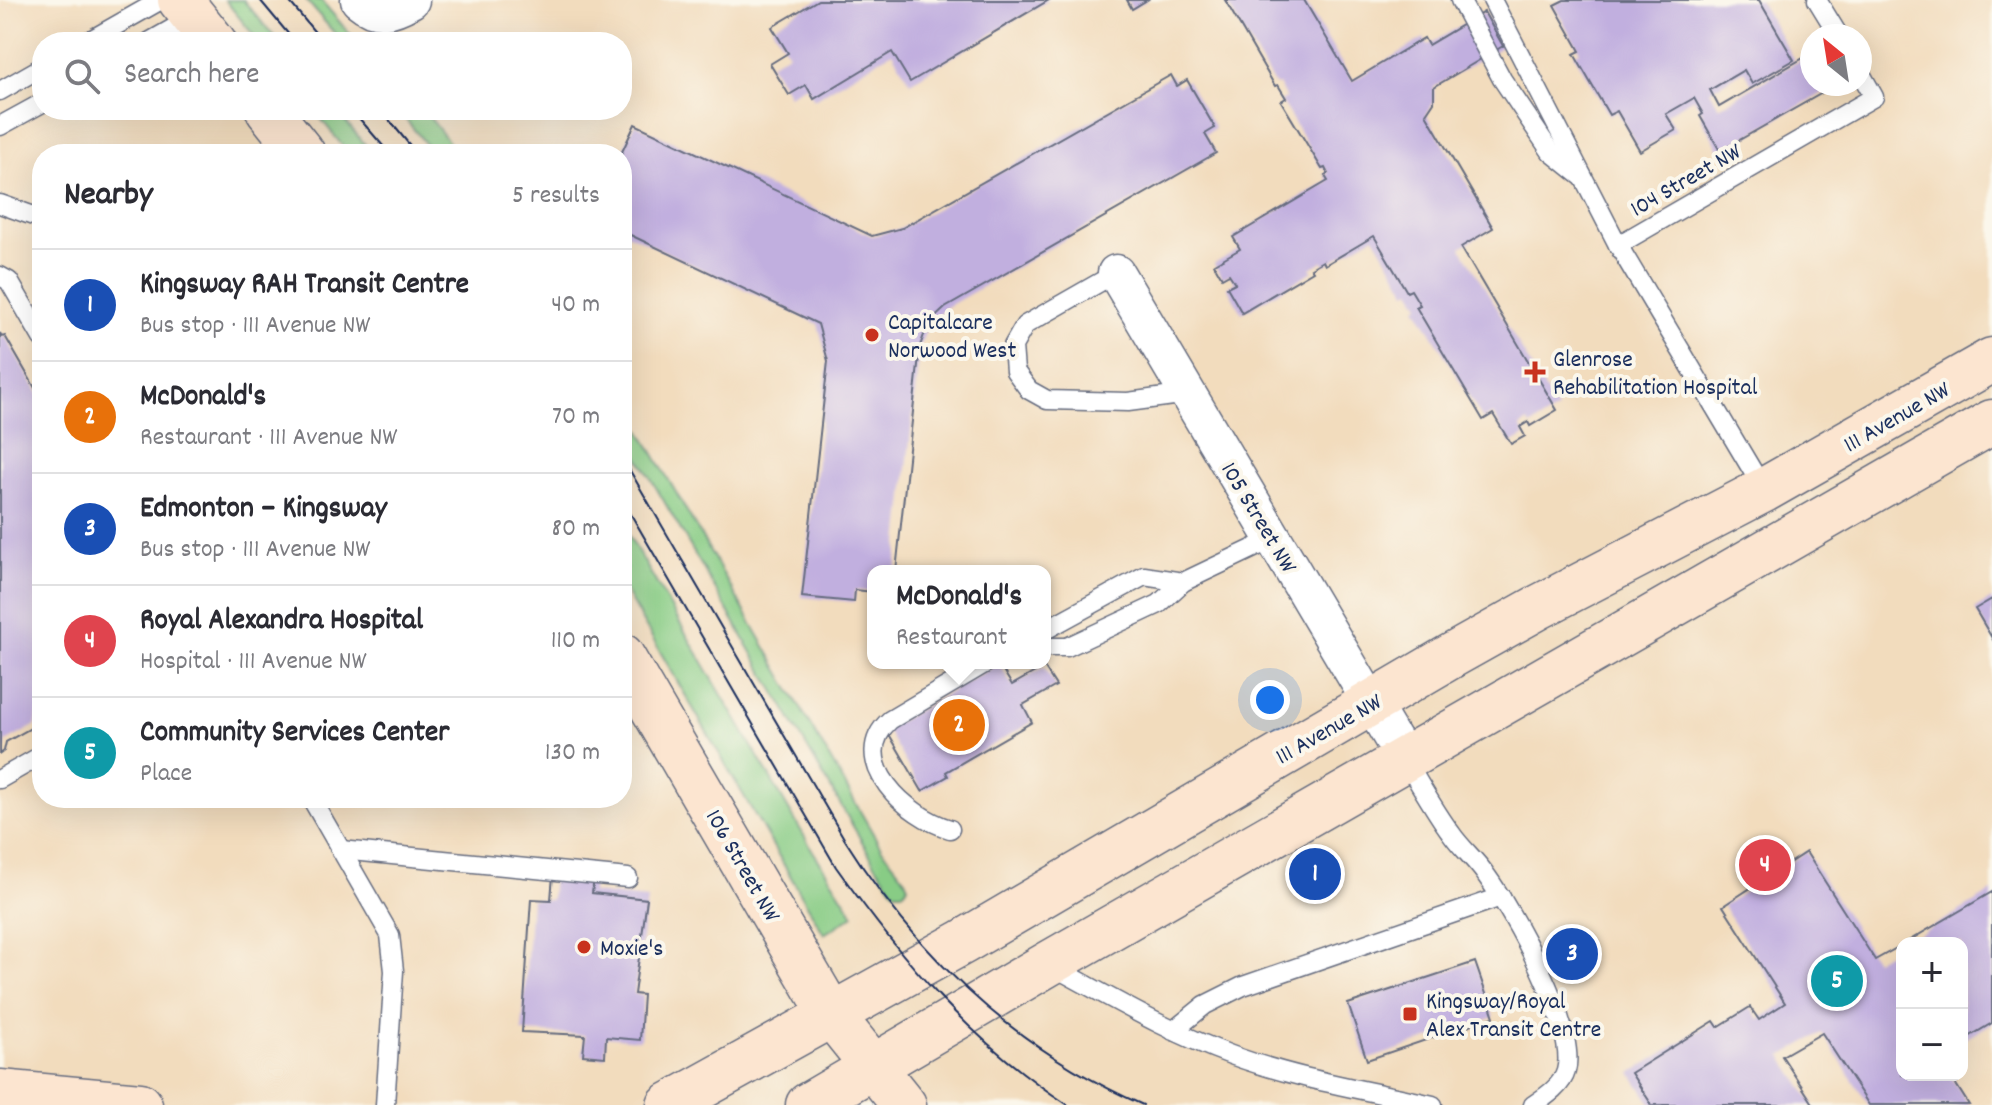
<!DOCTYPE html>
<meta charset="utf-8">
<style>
body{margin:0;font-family:Dekko,sans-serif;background:#f7f7f7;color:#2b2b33}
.controls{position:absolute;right:24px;bottom:24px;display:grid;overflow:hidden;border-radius:16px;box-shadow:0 8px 32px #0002}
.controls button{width:72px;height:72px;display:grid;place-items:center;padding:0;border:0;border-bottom:2px solid #e1e1e2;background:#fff;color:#2b2b33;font:40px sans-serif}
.compass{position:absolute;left:1800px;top:24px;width:72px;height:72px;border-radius:50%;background:#fff;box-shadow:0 8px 32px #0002;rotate:330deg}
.you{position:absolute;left:1270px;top:700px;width:28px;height:28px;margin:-20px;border:6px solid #fff;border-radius:50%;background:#1a73e8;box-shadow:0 0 0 12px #1a73e833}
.badge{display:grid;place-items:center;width:52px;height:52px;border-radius:50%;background:#c8321e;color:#fff;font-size:26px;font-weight:700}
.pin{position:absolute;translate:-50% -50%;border:4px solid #fff;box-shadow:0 2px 8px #0006}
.popup{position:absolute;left:867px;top:565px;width:184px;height:104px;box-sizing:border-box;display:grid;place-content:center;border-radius:16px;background:#fff;filter:drop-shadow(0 2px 6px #0005);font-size:26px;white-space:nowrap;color:#7c7c81}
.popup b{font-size:30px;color:#2b2b33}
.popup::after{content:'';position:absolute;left:50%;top:100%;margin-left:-16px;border:16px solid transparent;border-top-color:#fff}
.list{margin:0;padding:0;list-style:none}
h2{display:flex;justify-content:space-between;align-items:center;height:104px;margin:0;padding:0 32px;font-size:34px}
h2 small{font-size:26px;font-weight:400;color:#7c7c81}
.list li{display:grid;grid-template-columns:52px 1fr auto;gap:24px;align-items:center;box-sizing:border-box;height:112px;padding:0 32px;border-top:2px solid #e1e1e2}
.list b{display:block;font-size:30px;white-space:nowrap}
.list p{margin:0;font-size:26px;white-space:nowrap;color:#7c7c81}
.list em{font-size:26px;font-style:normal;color:#7c7c81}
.icon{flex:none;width:44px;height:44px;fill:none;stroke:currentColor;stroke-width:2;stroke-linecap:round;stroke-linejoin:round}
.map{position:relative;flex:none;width:1992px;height:1105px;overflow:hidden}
.search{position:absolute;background:#fff;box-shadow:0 8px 32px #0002;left:32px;top:32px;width:600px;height:88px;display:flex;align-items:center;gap:20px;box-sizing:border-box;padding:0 28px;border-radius:32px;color:#7c7c81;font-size:30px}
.panel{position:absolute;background:#fff;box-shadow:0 8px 32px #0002;left:32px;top:144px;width:600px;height:664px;border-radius:32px}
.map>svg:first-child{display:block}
</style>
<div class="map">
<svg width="1992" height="1105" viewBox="0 0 1992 1105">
<rect width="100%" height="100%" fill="#fbf7ec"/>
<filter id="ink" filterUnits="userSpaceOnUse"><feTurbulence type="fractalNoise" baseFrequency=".0125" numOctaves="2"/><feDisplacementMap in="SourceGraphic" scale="16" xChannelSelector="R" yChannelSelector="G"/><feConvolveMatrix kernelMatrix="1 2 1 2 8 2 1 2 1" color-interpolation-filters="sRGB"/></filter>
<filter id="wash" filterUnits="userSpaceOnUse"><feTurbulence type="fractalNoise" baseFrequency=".006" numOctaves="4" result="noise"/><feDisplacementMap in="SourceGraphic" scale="32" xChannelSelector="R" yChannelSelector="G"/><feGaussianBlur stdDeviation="1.8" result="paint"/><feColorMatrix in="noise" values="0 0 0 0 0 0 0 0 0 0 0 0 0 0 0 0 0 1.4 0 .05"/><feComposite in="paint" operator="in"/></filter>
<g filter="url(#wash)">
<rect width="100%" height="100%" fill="#f2dcbd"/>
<!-- green -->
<g fill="#88cc85" stroke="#527e72" stroke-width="2">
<path d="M225,0h18l36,42h-20z"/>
<path d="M306,0h15l27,32 14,10h-20z"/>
<path d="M314,110h22l37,44h-24z"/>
<path d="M398,110h26l34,44h-24z"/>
<path d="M622,399l260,450 22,28 4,9 -5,6h-8l-20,-28 -253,-435z"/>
<path d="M622,524l191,327 41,64 -30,19 -202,-348z"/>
</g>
<g id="blocks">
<!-- building -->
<g fill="#c1afdf">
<path d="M818,0h231l-139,82 -18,-30 -78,47 -8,-14 -17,10 -19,-31 18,-11 -16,-26z"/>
<path d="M1127,0h20l-15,9z"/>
<path d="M1225,0h79l48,81 72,-43 4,7 56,-33 19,34 -69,41v15l-8,12 67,114 -32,19 96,163 -27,16 -2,-4 -8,5 5,9 -14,8 -18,-30 -10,6 -67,-113 4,-2 -9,-15 -4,2 -33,-56 -49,29 -2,-4 -12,7 2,3 -71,42 -15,-26 8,-4 -6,-9 -7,4 -8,-14 26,-15 -7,-12 95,-56 -3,-5 3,-2 -3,-6 -3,1 -41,-68 5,-3 -8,-13 -3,1z"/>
<path d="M1564,0h195l35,60 -42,24 -8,-14 -34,20 9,17 93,-54v31h26l-118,67 -20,-35 3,-2 -9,-16 -28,16 10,16 -36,21 -23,-40 -8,4 -35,-61 6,-3 -26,-46z"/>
<path d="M1171,75l6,11 10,-6 28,48 -10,6 11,19 -271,155 -17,16 -8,22 -24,225h-23v21l-18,-2 -1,12 -52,-5 26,-236 -10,-37 -196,-93 -1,-77 14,-30 237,112 30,-8z"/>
<path d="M0,333l2,4 3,-1 37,64v309l-4,2 -2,14 -30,17 -2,9 -4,3z"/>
<path d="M1992,599v39l-17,-29z"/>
<path d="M999,664l13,21 32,-18 12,19 -33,19 9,17 -86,50 2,4 -26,15 -36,-62z"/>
<path d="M1806,852l69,108 27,-15v130h48l19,30h-100l-47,-72 -40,23 32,49h-162l-21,-32 83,-52 4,6 32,-20 9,13 26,-17 -62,-97z"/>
<path d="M553,875l41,3 -2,15 55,6 -13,95 9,1 -3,45 -34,-3 -1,20 -22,-2 2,-20 -63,-3 9,-133 20,1z"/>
<path d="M1992,892v131l-30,18v-98h-57z"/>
<path d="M1475,962l19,55 -127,43 -19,-56z"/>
</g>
</g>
</g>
<g filter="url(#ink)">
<use href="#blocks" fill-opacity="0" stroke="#666c7f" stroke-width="2"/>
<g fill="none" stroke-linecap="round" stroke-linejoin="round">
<defs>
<g id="lane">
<path d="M1460,0l42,79 49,73 30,24"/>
<path d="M1492,0l126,245"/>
<path d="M1817,0l22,36"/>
<path d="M87,42l74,-42"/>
<path d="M149,42l44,-25"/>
<path d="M0,91l42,-24"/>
<path d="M0,126l42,-23"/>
<path d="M0,204l42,15"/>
<path d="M1116,273l-91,52 -12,21 2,25 14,19 18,10 81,2 60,-8"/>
<path d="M0,276l9,5 33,57"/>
<path d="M1764,490l-146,-245 256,-148 -14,-25"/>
<path d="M1045,630l99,-54 39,6"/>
<path d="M1045,647h22l92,-43 24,-22 90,-43"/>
<path d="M1405,760c15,24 29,50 46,73 10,15 25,27 35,42 26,36 92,153 80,196 -4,15 -21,26 -33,34"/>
<path d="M0,779l42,-24"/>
<path d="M311,798l79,137 4,36 -9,134"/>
<path d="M950,829c-42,-12 -105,-68 -60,-109l96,-57"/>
<path d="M341,850l287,28"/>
<path d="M1050,965c60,32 118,67 181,90 65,24 135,35 202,50"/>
<path d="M1173,1031l32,-26 38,-19 258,-89"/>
</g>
<g id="street">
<path d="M359,0c19,16 33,11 52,0"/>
<path d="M1116,273l289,487"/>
</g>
<g id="secondary">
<path d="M180,0l34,42"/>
<path d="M268,110l35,44"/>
<path d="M622,656l209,358 73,91"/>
<path d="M0,1092l140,13"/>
<path d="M669,1105l294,-163 490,-287 84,-47 227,-118 228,-130"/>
<path d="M808,1105l240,-141 944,-542"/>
</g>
</defs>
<!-- lane casing -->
<use href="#lane" stroke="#666c7f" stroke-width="21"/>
<!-- street casing -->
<use href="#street" stroke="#666c7f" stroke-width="39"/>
<!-- secondary casing -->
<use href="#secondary" stroke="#666c7f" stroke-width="47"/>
<!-- lane -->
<use href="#lane" stroke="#fff" stroke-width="18"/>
<!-- street -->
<use href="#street" stroke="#fff" stroke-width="36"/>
<!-- secondary -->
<use href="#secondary" stroke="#fce5d0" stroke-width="44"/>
<!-- tram -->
<g stroke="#1b2f5e" stroke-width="2">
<path d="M260,0l35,42"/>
<path d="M288,0l35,42"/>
<path d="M352,110l38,44"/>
<path d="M381,110l36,44"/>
<path d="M622,457l223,383c74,118 170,209 298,265"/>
<path d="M622,499l214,368c66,93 135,175 232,238"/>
</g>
</g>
</g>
<!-- markers -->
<g fill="#c8321e" stroke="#fbf7ec" stroke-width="3">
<circle cx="872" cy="335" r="8"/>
<path d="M1531 360h8v8h8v8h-8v8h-8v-8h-8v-8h8z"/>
<circle cx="584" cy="947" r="8"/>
<rect x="1402" y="1006" width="16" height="16" rx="4"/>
</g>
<g text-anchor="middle" stroke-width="8" stroke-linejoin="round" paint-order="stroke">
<!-- street labels -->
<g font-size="24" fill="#1b2f5e" stroke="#fbf7ec">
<text transform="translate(1685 179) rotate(-30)" y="8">104 Street NW</text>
<text transform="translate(1896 416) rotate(-30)" y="8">111 Avenue NW</text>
<text transform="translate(1260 517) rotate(59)" y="8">105 Street NW</text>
<text transform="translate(1328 728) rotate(-30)" y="8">111 Avenue NW</text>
<text transform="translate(744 865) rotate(60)" y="8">106 Street NW</text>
</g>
<!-- poi labels -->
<g font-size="24" fill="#1b2f5e" stroke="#fbf7ec" text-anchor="start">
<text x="888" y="329">Capitalcare<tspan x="888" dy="28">Norwood West</tspan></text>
<text x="1553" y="366">Glenrose<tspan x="1553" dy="28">Rehabilitation Hospital</tspan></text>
<text x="600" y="955">Moxie's</text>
<text x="1426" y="1008">Kingsway/Royal<tspan x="1426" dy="28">Alex Transit Centre</tspan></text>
</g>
</g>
</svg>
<div class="controls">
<button>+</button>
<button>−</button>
</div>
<svg class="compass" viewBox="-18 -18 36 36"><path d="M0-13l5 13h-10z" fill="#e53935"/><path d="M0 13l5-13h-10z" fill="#7c7c81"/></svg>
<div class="you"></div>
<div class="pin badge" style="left:1315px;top:874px;background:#1a4fb4">1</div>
<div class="pin badge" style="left:959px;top:725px;background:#e8710a">2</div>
<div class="popup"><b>McDonald's</b>Restaurant</div>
<div class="pin badge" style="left:1572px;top:954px;background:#1a4fb4">3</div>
<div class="pin badge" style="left:1765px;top:865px;background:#e0444e">4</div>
<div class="pin badge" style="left:1837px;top:981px;background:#0f9aa8">5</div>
<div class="search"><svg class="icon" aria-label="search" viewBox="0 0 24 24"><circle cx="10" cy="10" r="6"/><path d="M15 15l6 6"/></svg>Search here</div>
<section class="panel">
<h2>Nearby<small>5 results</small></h2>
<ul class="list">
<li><span class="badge" style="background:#1a4fb4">1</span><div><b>Kingsway RAH Transit Centre</b><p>Bus stop · 111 Avenue NW</p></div><em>40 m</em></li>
<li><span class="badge" style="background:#e8710a">2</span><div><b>McDonald's</b><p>Restaurant · 111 Avenue NW</p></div><em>70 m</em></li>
<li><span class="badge" style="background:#1a4fb4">3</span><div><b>Edmonton – Kingsway</b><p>Bus stop · 111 Avenue NW</p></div><em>80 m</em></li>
<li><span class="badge" style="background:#e0444e">4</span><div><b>Royal Alexandra Hospital</b><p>Hospital · 111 Avenue NW</p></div><em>110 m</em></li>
<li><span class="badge" style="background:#0f9aa8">5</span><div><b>Community Services Center</b><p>Place</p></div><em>130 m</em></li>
</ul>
</section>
</div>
